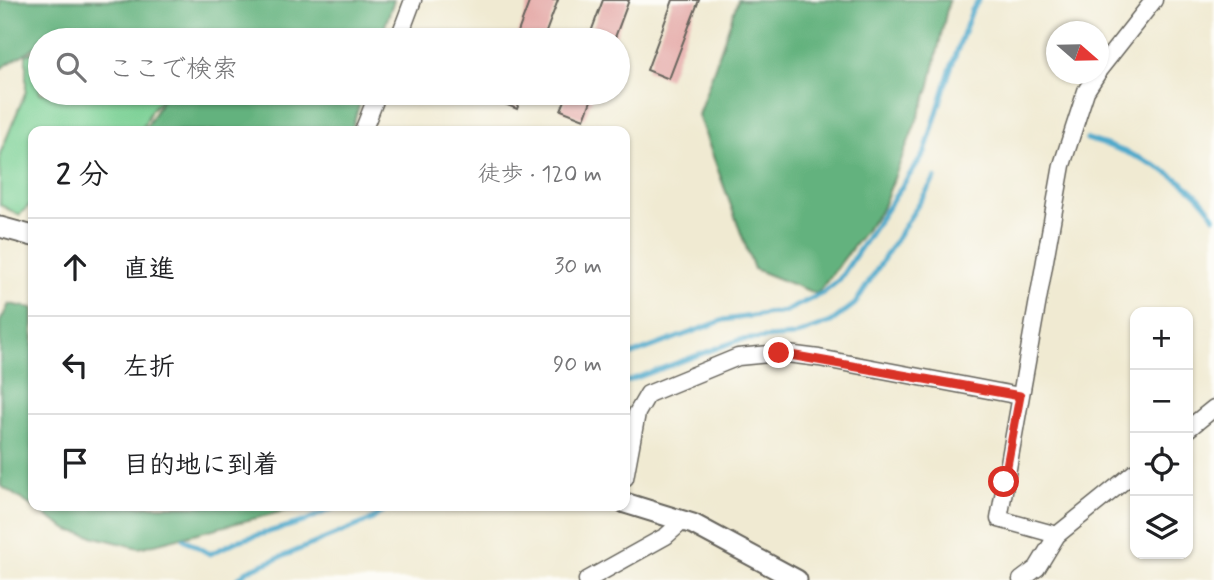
<!DOCTYPE html>
<html lang="ja">
<meta charset="utf-8">
<style>
body{margin:0;font-family:Mynerve,"Klee One",sans-serif;background:#f6f6f6;color:#202124}
.controls{position:absolute;right:21px;bottom:21px;display:grid;overflow:hidden;border-radius:14px;box-shadow:0 2px 5px #0004}
.controls button{width:63px;height:63px;display:grid;place-items:center;padding:0;border:0;border-bottom:2px solid #e0e0e0;background:#fff;color:#202124;font:35px sans-serif}
.compass{position:absolute;left:1046px;top:21px;width:63px;height:63px;border-radius:50%;background:#fff;box-shadow:0 2px 5px #0004;rotate:110deg}
.stop{position:absolute;width:21px;height:21px;margin:-16px;border:5px solid #d93025;border-radius:50%;background:#fff}
.stop.end{background:#d93025;border-color:#fff;box-shadow:0 2px 7px #0008}
.list{margin:0;padding:0;list-style:none}
h2{display:flex;justify-content:space-between;align-items:center;height:91px;margin:0;padding:0 28px;font-size:30px}
h2 small{font-size:23px;font-weight:400;color:#757577}
.list li{display:grid;grid-template-columns:46px 1fr auto;gap:21px;align-items:center;box-sizing:border-box;height:98px;padding:0 28px;border-top:2px solid #e0e0e0}
.list b{display:block;font-size:26px;white-space:nowrap}
.list em{font-size:23px;font-style:normal;color:#757577}
.icon{flex:none;width:38px;height:38px;fill:none;stroke:currentColor;stroke-width:2;stroke-linecap:round;stroke-linejoin:round}
.map{position:relative;flex:none;width:1214px;height:580px;overflow:hidden}
.search{position:absolute;background:#fff;box-shadow:0 2px 5px #0004;left:28px;top:28px;width:602px;height:77px;display:flex;align-items:center;gap:18px;box-sizing:border-box;padding:0 24px;border-radius:38px;color:#757577;font-size:26px}
.panel{position:absolute;background:#fff;box-shadow:0 2px 5px #0004;left:28px;top:126px;width:602px;height:385px;border-radius:14px}
.map>svg:first-child{display:block}
</style>
<div class="map">
<svg width="1214" height="580" viewBox="0 0 1214 580">
<rect width="100%" height="100%" fill="#fdfcf7"/>
<filter id="ink" filterUnits="userSpaceOnUse"><feTurbulence type="fractalNoise" baseFrequency=".0143" numOctaves="2"/><feDisplacementMap in="SourceGraphic" scale="14" xChannelSelector="R" yChannelSelector="G"/><feConvolveMatrix kernelMatrix="1 2 1 2 8 2 1 2 1" color-interpolation-filters="sRGB"/></filter>
<filter id="wash" filterUnits="userSpaceOnUse"><feTurbulence type="fractalNoise" baseFrequency=".00686" numOctaves="4" result="noise"/><feDisplacementMap in="SourceGraphic" scale="28" xChannelSelector="R" yChannelSelector="G"/><feGaussianBlur stdDeviation="1.57" result="paint"/><feColorMatrix in="noise" values="0 0 0 0 0 0 0 0 0 0 0 0 0 0 0 0 0 1.4 0 .05"/><feComposite in="paint" operator="in"/></filter>
<g filter="url(#wash)">
<rect width="100%" height="100%" fill="#f0ead2"/>
<!-- green -->
<path fill="#7ad094" stroke="#4b7658" stroke-width="2" d="M40,49v44h127l-16,17 -10,21h-108v71l-14,13 -19,-10v-51l26,-63v-36z"/>
<!-- forest -->
<g fill="#63b27e" stroke="#40674d" stroke-width="2">
<path d="M0,0h394l-14,40h-241l-20,-7 -79,7v4l-40,25z"/>
<path d="M738,0h211l-20,89 -47,120 -65,85 -63,-25 -56,-154z"/>
<path d="M166,93h197l-12,38h-207z"/>
<path d="M9,304l24,4v198h287l-40,6 -141,36 -71,-18 -67,-44 -1,-164z"/>
</g>
<g fill="none" stroke-linecap="round" stroke-linejoin="round">
<!-- stream -->
<g stroke="#4ea9cb" stroke-width="5">
<path d="M1087,139c42,12 105,37 127,78"/>
<path d="M625,357l99,-37 62,-9 37,-18 16,-13 86,-128 24,-79 23,-63 7,-10"/>
<path d="M625,382l114,-42 54,-4 38,-14 24,-18 80,-126"/>
<path d="M184,539l26,15 27,-13 66,-19 35,-16"/>
<path d="M236,580l11,-9 124,-51 19,-14"/>
</g>
</g>
<g id="blocks">
<!-- building -->
<g fill="#e5aba9">
<path d="M530,0h28l-15,40h-28z"/>
<path d="M603,0h26l-15,40h-26z"/>
<path d="M673,0h26l-30,79 -22,-9z"/>
<path d="M478,93h45l-6,16z"/>
<path d="M568,93h26l-10,26 -23,-9z"/>
</g>
</g>
</g>
<g filter="url(#ink)">
<use href="#blocks" fill-opacity="0" stroke="#66645c" stroke-width="2"/>
<g fill="none" stroke-linecap="round" stroke-linejoin="round">
<defs>
<g id="minor">
<path d="M398,40l15,-40"/>
<path d="M1098,71l56,-71"/>
<path d="M363,131l15,-38"/>
<path d="M1188,429l26,-21"/>
<path d="M625,478l12,-65 11,-19 90,-37 41,-4 40,5 201,38"/>
<path d="M1057,535l-58,-16 63,-354 24,-74 11,-17"/>
<path d="M587,580l79,-44 17,-15"/>
<path d="M1021,580l16,-12 20,-33 78,-63"/>
</g>
<g id="tertiary">
<path d="M0,227l33,9"/>
<path d="M625,503l68,21 104,56"/>
</g>
</defs>
<!-- minor casing -->
<use href="#minor" stroke="#66645c" stroke-width="19"/>
<!-- tertiary casing -->
<use href="#tertiary" stroke="#66645c" stroke-width="23"/>
<!-- minor -->
<use href="#minor" stroke="#fff" stroke-width="16"/>
<!-- tertiary -->
<use href="#tertiary" stroke="#fff" stroke-width="19"/>
</g>
</g>
<g fill="none" stroke-linecap="round" stroke-linejoin="round" filter="url(#ink)">
<!-- route -->
<path stroke="#d93025" stroke-width="9" d="M779,353l241,43 -16,86"/>
</g>
</svg>
<div class="controls">
<button>+</button>
<button>−</button>
<button><svg class="icon" aria-label="locate" viewBox="0 0 24 24"><circle cx="12" cy="12" r="6"/><path d="M12 2v4M12 18v4M2 12h4M18 12h4"/></svg></button>
<button><svg class="icon" aria-label="layers" viewBox="0 0 24 24"><path d="M12 4l9 5-9 5-9-5zM3 14l9 5 9-5"/></svg></button>
</div>
<svg class="compass" viewBox="-18 -18 36 36"><path d="M0-13l5 13h-10z" fill="#e53935"/><path d="M0 13l5-13h-10z" fill="#757577"/></svg>
<div class="stop" style="left:1004px;top:482px"></div>
<div class="stop end" style="left:779px;top:353px"></div>
<div class="search"><svg class="icon" aria-label="search" viewBox="0 0 24 24"><circle cx="10" cy="10" r="6"/><path d="M15 15l6 6"/></svg>ここで検索</div>
<section class="panel">
<h2>2 分<small>徒歩 · 120 m</small></h2>
<ul class="list">
<li><svg class="icon" aria-label="ahead" viewBox="0 0 24 24"><path d="M12 20V5M6 11l6-6 6 6"/></svg><div><b>直進</b></div><em>30 m</em></li>
<li><svg class="icon" aria-label="left" viewBox="0 0 24 24"><path d="M17 20v-9H6M10 6l-5 5 5 5"/></svg><div><b>左折</b></div><em>90 m</em></li>
<li><svg class="icon" aria-label="arrive" viewBox="0 0 24 24"><path d="M6 21V4h12l-3 4 3 4H6"/></svg><div><b>目的地に到着</b></div></li>
</ul>
</section>
</div>
